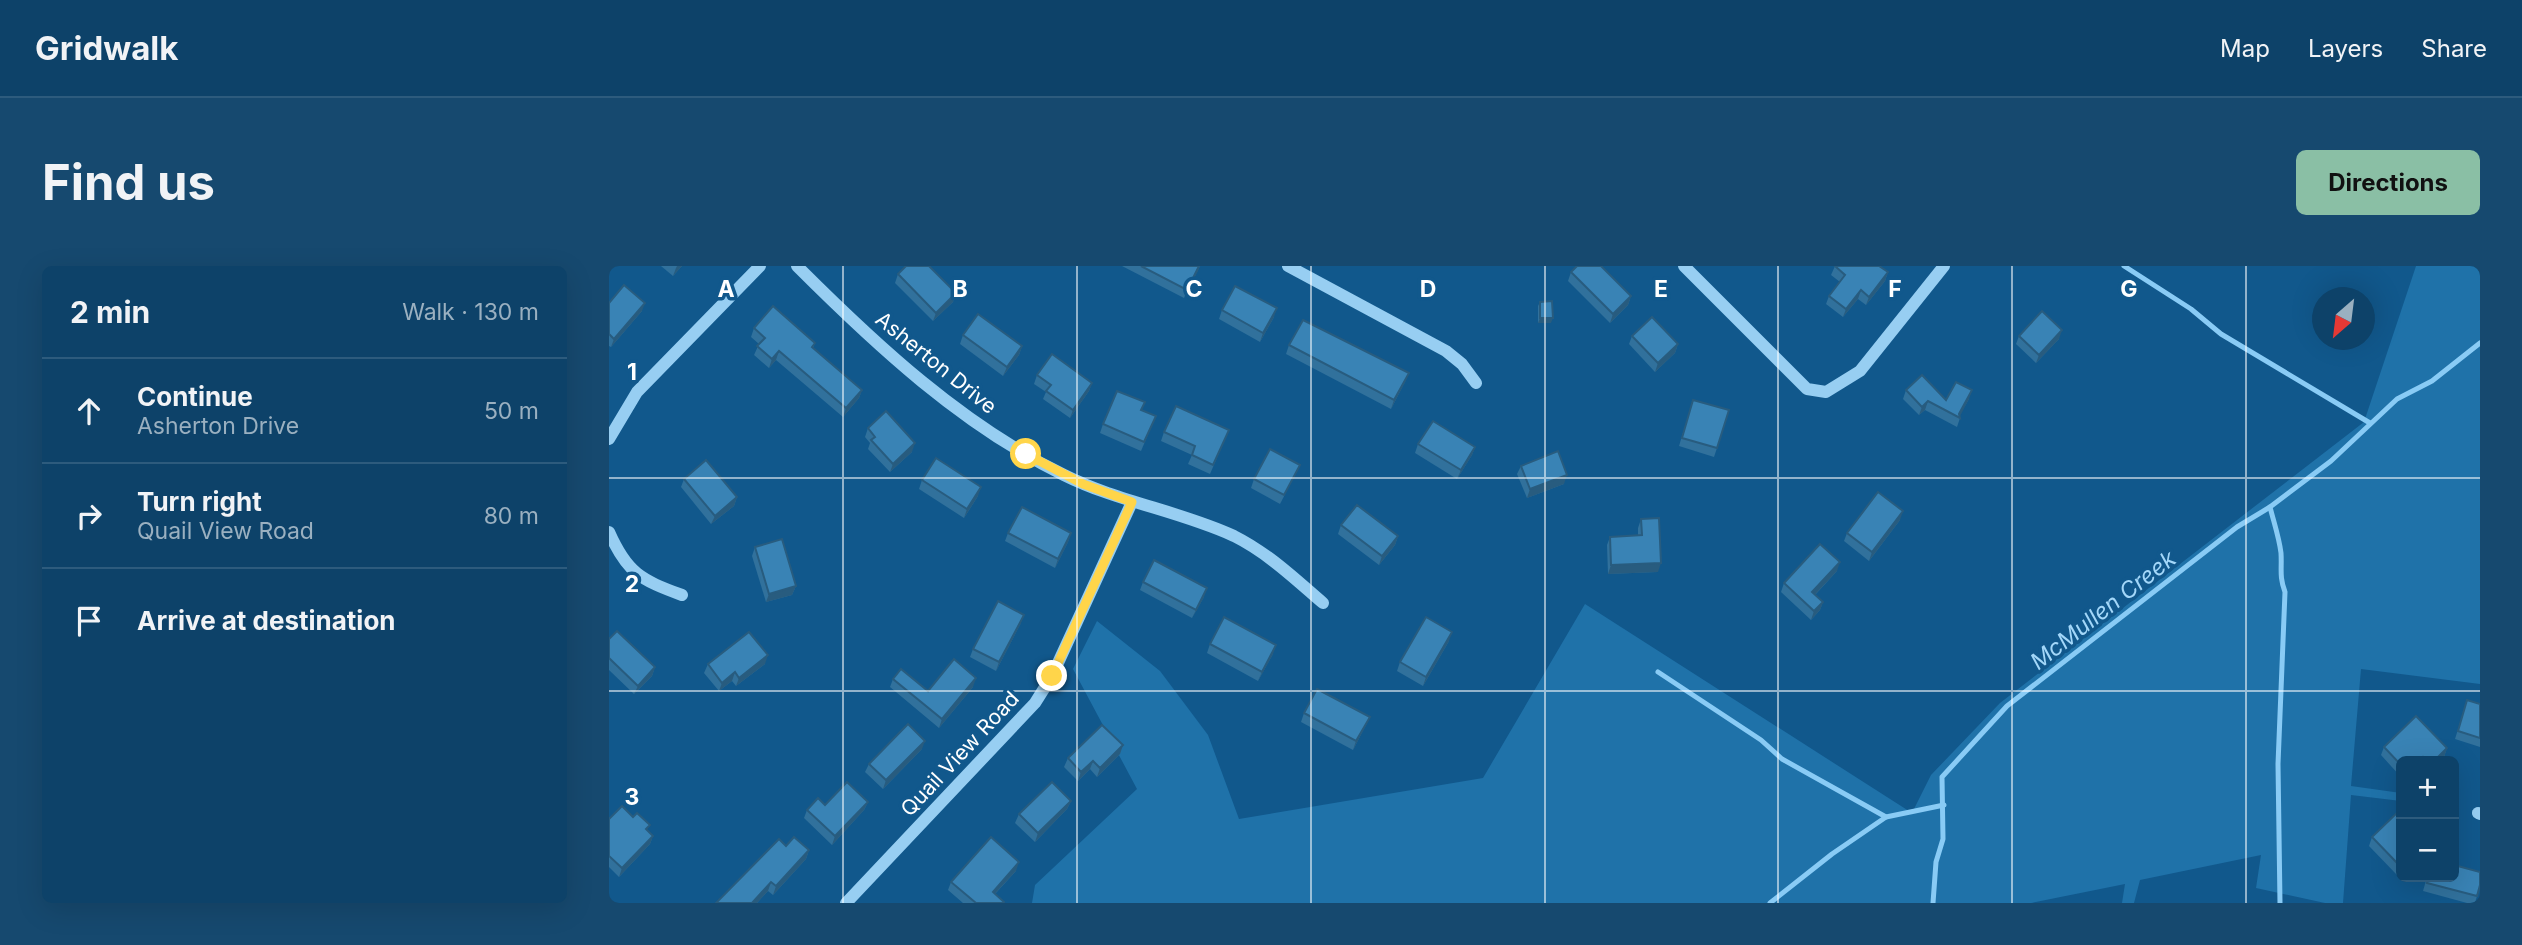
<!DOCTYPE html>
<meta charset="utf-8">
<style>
body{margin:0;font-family:Inter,sans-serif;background:#16496f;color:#f1f3f6}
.controls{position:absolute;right:21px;bottom:21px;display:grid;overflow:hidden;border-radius:10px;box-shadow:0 7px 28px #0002}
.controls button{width:63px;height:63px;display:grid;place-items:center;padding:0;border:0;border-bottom:2px solid #2d5b7d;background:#0d4269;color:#f1f3f6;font:35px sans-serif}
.compass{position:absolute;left:1703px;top:21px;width:63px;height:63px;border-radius:50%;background:#0d4269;box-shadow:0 7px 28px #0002;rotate:208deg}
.stop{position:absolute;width:21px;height:21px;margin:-16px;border:5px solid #ffd54a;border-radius:50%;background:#fff}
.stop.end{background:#ffd54a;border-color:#fff;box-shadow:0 2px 7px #0008}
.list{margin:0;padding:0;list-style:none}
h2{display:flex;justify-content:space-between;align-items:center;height:91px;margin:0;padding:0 28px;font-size:30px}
h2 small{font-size:23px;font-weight:400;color:#9ab0c0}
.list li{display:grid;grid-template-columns:46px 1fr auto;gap:21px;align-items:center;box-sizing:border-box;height:105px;padding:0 28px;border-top:2px solid #2d5b7d}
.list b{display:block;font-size:26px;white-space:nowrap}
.list p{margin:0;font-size:23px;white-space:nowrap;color:#9ab0c0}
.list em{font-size:23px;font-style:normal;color:#9ab0c0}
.icon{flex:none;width:38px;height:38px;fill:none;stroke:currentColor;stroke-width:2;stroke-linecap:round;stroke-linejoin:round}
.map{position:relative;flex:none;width:1871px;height:637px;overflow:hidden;border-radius:10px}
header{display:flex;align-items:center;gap:42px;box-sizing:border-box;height:98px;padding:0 35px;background:#0d4269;border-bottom:2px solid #2d5b7d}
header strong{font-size:33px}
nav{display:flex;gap:38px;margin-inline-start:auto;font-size:24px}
.intro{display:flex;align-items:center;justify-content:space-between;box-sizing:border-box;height:168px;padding:0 42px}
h1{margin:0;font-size:49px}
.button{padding:18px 32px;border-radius:10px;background:#8abfa5;color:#111;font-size:24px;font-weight:700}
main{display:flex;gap:42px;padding:0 42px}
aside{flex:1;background:#0d4269;border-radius:10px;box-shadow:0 7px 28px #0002}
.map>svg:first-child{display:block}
</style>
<header>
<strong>Gridwalk</strong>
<nav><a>Map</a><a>Layers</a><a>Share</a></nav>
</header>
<div class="intro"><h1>Find us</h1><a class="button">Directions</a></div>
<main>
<aside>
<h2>2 min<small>Walk · 130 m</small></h2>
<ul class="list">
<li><svg class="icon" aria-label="ahead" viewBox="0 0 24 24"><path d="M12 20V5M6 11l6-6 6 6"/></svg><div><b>Continue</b><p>Asherton Drive</p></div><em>50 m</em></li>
<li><svg class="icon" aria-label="right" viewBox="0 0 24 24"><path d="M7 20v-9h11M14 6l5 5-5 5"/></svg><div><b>Turn right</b><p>Quail View Road</p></div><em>80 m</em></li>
<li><svg class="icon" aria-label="arrive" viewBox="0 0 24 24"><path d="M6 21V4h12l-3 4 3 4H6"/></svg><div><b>Arrive at destination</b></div></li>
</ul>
</aside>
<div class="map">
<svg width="1871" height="637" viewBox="0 0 1871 637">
<rect width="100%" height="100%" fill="#11588c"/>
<!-- green -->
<path fill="#1f72a9" d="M1807,0h64v418l-119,-15 -10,117 50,7v8l-50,-6 -8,108h-18l-69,-15 5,-33 -121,25 -6,23h-12l3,-19 -94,19h-999l3,-18 102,-96 -64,-120 24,-48 63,50 48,64 31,84 244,-41 102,-174 327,209 19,-38 69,-72 364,-281z"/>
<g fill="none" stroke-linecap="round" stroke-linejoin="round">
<!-- stream -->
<g stroke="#89cbf5" stroke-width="5">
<path d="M1515,0l67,43 30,25 149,89"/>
<path d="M1661,241c4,16 9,30 11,46 1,16 -2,23 4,39l-7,172 2,139"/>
<path d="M1049,406l103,68 21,19 104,58"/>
<path d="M1161,637l62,-49 54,-37 58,-12"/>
<path d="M1324,637l3,-41 7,-23 -1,-62 65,-71 230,-179 33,-20 61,-46 66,-62 35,-18 48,-38"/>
</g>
<!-- minor -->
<g stroke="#97cef2" stroke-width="12">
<path d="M188,0c80,80 165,159 267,209 54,27 116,36 170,61 34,17 61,43 89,67"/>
<path d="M679,0l158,85 16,13 14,19"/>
<path d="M1075,0l123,123 19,3 34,-21 84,-105"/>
<path d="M0,173l28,-47 123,-126"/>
<path d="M0,266c18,41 32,48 73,63"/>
<path d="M1869,547l2,1"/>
<path d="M237,637l189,-200 17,-27 80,-174"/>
</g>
</g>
<!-- wall -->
<g fill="#31719c">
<path d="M52,0h21l-9,10z"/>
<path d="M513,0h78l-16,32z"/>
<path d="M1226,0l53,6 -3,9 -19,24 -8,-6 -15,18 -17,-13 3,-8 11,-14 -9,-7z"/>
<path d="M962,6l60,24 -3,9 -18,18 -42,-42z"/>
<path d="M289,8l58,19 -3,9 -20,19 -38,-38z"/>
<path d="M931,36l11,21h-13v-17z"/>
<path d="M0,37l33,8 -31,36 -2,-1z"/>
<path d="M613,44l52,7 -14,25 -41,-23z"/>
<path d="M145,62l61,15 -2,5 49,42 -3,8 -16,19 -67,-57 -7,8 -15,-13 5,-11 -8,-7z"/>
<path d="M354,69l59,11 -3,9 -16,21 -43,-32z"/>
<path d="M1023,70l46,8 -3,9 -20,19 -26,-28z"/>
<path d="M1410,70l40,3 -23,24 -20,-19z"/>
<path d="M680,79l120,28 -4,9 -14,27 -105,-55z"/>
<path d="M428,109l55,8 -3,8 -19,27 -27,-19 3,-7 -12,-8z"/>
<path d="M1297,124l40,10 23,-1 -10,17 1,2 -3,9 -32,-17 -6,5 -16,-16z"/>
<path d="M1084,134l24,48 -3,9 -35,-11z"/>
<path d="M533,144l14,6 -15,35 -41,-18 3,-9z"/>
<path d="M259,162l44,24 -22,20 -22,-23 2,-6 -5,-6z"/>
<path d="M620,164l-19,44 -22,-10 4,-9 -31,-14 3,-9z"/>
<path d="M809,178l57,3 -3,8 -15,24 -42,-26z"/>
<path d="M912,200l43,18 -37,14 -10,-24z"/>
<path d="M687,207l-16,31 -29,-16 3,-9z"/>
<path d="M75,213l53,18 -3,9 -23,18 -30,-37z"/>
<path d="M313,214l56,16 -14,22 -45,-29z"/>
<path d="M1032,253l17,53 -50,2 -1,-29 3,-8 28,-2v-7z"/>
<path d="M1291,254l-31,41 -25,-20 3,-8z"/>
<path d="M732,259l57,11 -3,9 -16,20 -41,-31z"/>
<path d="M399,267h63l-3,9 -13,26 -50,-27z"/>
<path d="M146,281l41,39 -4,9 -26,7 -14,-46z"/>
<path d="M1228,305l-22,24 8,7 -3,8 -9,10 -30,-28 3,-9z"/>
<path d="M534,316l61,15 -12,21 -52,-28z"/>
<path d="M412,357l-25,48 -26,-14 3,-8z"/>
<path d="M0,373l46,28 -3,9 -18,18 -25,-24z"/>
<path d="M840,375l-26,45 -26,-15 3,-9z"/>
<path d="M601,378l63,10 -15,27 -51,-28z"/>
<path d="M99,398h57l-29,22 -4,-5 -13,10 -15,-18z"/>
<path d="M284,413l35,12 45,-4 -34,41 -49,-41z"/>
<path d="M1858,434l13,4v43l-25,-8z"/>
<path d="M695,447l66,4 -4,8 -13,25 -52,-28z"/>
<path d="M514,479l-3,9 -23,23 -7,-8 -12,12 -14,-14 4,-9z"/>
<path d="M1775,481l63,1 -3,9 -4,4h-39v16l-20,-22z"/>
<path d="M313,483l-39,40 -18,-17 4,-8z"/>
<path d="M462,535l-4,8 -32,33 -20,-19 4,-9z"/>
<path d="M259,536l-4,8 -32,35 -28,-27 3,-8 18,-5z"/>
<path d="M1792,543v61l-4,5 -28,-29 3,-9z"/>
<path d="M0,553l39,12 5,5 -3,8 -31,33 -10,-10z"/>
<path d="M177,580l23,4 -3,9 -33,36 -5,-4 -11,12h-41z"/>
<path d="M407,605l-21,23 8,9h-40l-15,-13 3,-8z"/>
<path d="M1818,611h27l23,19 -2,7h-8l-44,-12z"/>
</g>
<!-- shaded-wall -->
<g fill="#285c7f">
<path d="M68,0h5l-9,10 3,-8z"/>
<path d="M591,0l-2,5 -14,27 3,-8z"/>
<path d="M1279,6l-3,9 -19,24 3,-8z"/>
<path d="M1252,24l-3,9 -15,18 3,-8z"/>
<path d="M347,27l-3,9 -20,19 3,-8z"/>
<path d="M1022,30l-3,9 -18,18 3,-9z"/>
<path d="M36,37l-3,8 -31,36 3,-8z"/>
<path d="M668,42l-3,9 -14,25 3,-9z"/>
<path d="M931,52h13l-2,5h-13z"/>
<path d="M1453,64l-3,9 -23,24 3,-8z"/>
<path d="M1069,78l-3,9 -20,19 3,-9z"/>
<path d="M413,80l-3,9 -16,21 4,-9z"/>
<path d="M170,85l-3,9 -7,8 3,-9z"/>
<path d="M800,107l-4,9 -14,27 3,-9z"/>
<path d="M483,117l-3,8 -19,27 3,-8z"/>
<path d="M253,124l-3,8 -16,19 3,-9z"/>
<path d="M1363,124l-3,9 -10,19v-4z"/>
<path d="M1319,135l-3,9 -6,5 3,-8z"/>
<path d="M306,177l-3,9 -22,20 3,-8z"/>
<path d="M866,181l-3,8 -15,24 4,-9z"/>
<path d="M958,209l-3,9 -37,14 3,-9z"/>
<path d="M372,221l-3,9 -14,22 3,-9z"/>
<path d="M128,231l-3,9 -23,18 4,-8z"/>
<path d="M1294,245l-3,9 -31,41 3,-9z"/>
<path d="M462,267l-3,9 -13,26 3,-9z"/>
<path d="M789,270l-3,9 -16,20 3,-9z"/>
<path d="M1231,296l-3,9 -28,30 3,-9z"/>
<path d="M1052,297l-3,9 -50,2 3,-9z"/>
<path d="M187,320l-4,9 -26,7 3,-8z"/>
<path d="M598,322l-3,9 -12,21z"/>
<path d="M1214,336l-3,8 -9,10 3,-9z"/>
<path d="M415,349l-3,8 -25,48 3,-9z"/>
<path d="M843,366l-3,9 -26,45 3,-9z"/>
<path d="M667,379l-3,9 -15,27 4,-9z"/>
<path d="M159,389l-3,9 -29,22 3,-8z"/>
<path d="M46,401l-3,9 -18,18 4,-8z"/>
<path d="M126,406l-3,9 -13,10 3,-8z"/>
<path d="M367,412l-3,9 -34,41 3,-9z"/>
<path d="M761,451l-4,8 -13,25 3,-9z"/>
<path d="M316,475l-3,8 -39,40 3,-9z"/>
<path d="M514,479l-3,9 -23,23 3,-9z"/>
<path d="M1838,482l-3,9 -4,4h-6z"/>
<path d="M484,495l-3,8 -12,12 3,-9z"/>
<path d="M462,535l-4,8 -32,33 3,-9z"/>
<path d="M259,536l-4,8 -32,35 3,-9z"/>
<path d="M44,570l-3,8 -31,33 3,-9z"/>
<path d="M200,584l-3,9 -33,36 3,-9z"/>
<path d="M410,596l-3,9 -27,29 4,-8z"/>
<path d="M1792,599v5l-4,5 3,-9z"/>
<path d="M162,616l-3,9 -11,12h-5z"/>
</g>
<!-- building -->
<g fill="#3983b5" stroke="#285c7f" stroke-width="2">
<path d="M297,0h23l27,27 -20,20 -38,-39z"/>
<path d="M532,0h58l-12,24z"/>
<path d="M968,0h24l30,30 -18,18 -42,-42z"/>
<path d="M1226,0h44l9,6 -19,25 -8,-7 -15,19 -17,-13 16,-21z"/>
<path d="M15,19l21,18 -31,36 -5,-5v-31z"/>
<path d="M626,20l42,22 -14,25 -41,-23z"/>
<path d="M943,35l1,17h-13v-16z"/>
<path d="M164,40l42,37 -3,4 50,43 -16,18 -67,-57 -7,8 -15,-13 8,-8 -11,-10z"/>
<path d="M1433,45l20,19 -23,25 -20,-19z"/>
<path d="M369,48l44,32 -15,21 -44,-32z"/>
<path d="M1043,51l26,27 -20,19 -26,-27z"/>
<path d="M694,54l106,53 -15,27 -105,-55z"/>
<path d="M443,88l40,29 -19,27 -27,-19 5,-6 -14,-10z"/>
<path d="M1313,109l24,25 10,-18 16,8 -13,24 1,4 -32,-17 -6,6 -16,-17z"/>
<path d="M508,125l28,11 -4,8 15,6 -12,26 -41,-18z"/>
<path d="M1084,134l36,10 -12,38 -35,-10z"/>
<path d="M567,140l53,24 -16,35 -21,-10 3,-9 -31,-14z"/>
<path d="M277,145l29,32 -22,21 -22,-24 4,-3 -7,-9z"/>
<path d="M824,155l42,26 -14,23 -43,-26z"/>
<path d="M661,183l30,16 -16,30 -30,-16z"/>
<path d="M949,185l9,24 -37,14 -9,-23z"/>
<path d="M327,192l45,29 -14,22 -45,-29z"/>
<path d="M97,194l31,37 -22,19 -31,-37z"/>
<path d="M1269,226l25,19 -31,41 -25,-19z"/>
<path d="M748,239l41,31 -16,20 -41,-31z"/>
<path d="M413,241l49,26 -13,26 -50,-26z"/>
<path d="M1050,252l2,45 -50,2 -1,-28 32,-2 -1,-16z"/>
<path d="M173,273l14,47 -27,8 -14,-47z"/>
<path d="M1211,278l20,18 -28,30 11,10 -9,9 -30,-28z"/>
<path d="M545,294l53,28 -11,22 -53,-28z"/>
<path d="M389,335l26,14 -25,47 -26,-13z"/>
<path d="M615,351l52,28 -14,27 -52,-28z"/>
<path d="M817,351l26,15 -26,45 -26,-15z"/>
<path d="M8,365l38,36 -17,19 -29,-28v-19z"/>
<path d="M140,366l19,23 -29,23 -4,-6 -13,11 -14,-19z"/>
<path d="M345,393l22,19 -34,41 -49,-40 8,-10 27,22z"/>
<path d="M708,423l53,28 -14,24 -52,-28z"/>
<path d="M1858,434l13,4v34l-22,-7z"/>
<path d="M1807,450l31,32 -13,13h-7l-4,-4 -4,4h-18v4l-17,-18z"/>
<path d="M299,458l17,17 -39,39 -17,-16z"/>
<path d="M493,459l21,20 -23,23 -7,-7 -12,11 -13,-14z"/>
<path d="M238,516l21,20 -33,34 -28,-26 11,-12 7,7z"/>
<path d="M443,516l19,19 -33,32 -19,-19z"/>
<path d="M13,540l11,11 4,-4 13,12 -4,4 7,7 -31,32 -13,-12v-37z"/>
<path d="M1792,543v56l-1,1 -28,-29z"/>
<path d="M185,571l15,13 -33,36 -5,-4 -19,21h-36l63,-64 7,7z"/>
<path d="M382,571l28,25 -26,30 11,10 -1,1h-27l-25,-21z"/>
<path d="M1845,599l26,7v13l-3,11 -50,-13 1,-6h26z"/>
</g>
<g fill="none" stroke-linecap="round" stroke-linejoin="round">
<!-- route -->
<path stroke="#ffd54a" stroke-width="9" d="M417,188l57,30 49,18 -80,174"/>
</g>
<!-- grid -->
<path fill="none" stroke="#fff" stroke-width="2" stroke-opacity="0.55" d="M234,0v637M468,0v637M702,0v637M936,0v637M1169,0v637M1403,0v637M1637,0v637M0,212h1871M0,425h1871"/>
<g text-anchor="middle" stroke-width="7" stroke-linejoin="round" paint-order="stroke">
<!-- street labels -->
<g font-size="21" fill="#fff" stroke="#11588c">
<text transform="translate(327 97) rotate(39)" y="7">Asherton Drive</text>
<text transform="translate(351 488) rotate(-47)" y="7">Quail View Road</text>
</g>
<!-- water labels -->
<g font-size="23" font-style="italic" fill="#a3d7f9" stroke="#11588c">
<text transform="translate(1494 344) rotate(-38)" y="8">McMullen Creek</text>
</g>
</g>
<g font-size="23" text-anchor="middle" font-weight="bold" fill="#fff" stroke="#11588c" stroke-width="7" stroke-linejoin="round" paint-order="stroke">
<text x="117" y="31">A</text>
<text x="351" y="31">B</text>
<text x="585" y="31">C</text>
<text x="819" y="31">D</text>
<text x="1052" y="31">E</text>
<text x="1286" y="31">F</text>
<text x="1520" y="31">G</text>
<text x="23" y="114">1</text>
<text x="23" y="326">2</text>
<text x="23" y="539">3</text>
</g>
</svg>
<div class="controls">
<button>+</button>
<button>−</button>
</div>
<svg class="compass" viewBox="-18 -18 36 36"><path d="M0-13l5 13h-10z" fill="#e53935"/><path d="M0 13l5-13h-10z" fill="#9ab0c0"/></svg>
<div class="stop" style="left:417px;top:188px"></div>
<div class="stop end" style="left:443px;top:410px"></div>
</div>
</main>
